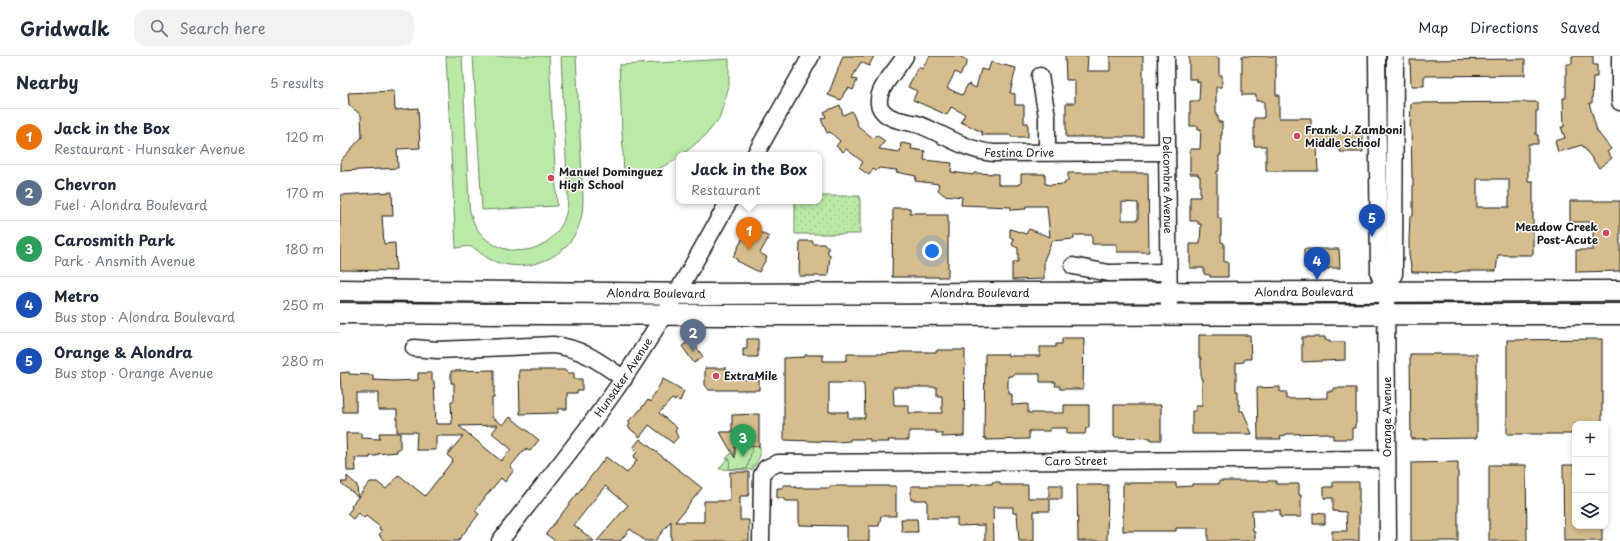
<!DOCTYPE html>
<meta charset="utf-8">
<style>
body{margin:0;font-family:"Playpen Sans",sans-serif;background:#f2f2f3;color:#1f2937}
.controls{position:absolute;right:12px;bottom:12px;display:grid;overflow:hidden;border-radius:8px;box-shadow:0 2px 6px #0003}
.controls button{width:36px;height:36px;display:grid;place-items:center;padding:0;border:0;border-bottom:1px solid #e0e1e3;background:#fff;color:#1f2937;font:20px sans-serif}
.you{position:absolute;left:592px;top:195px;width:14px;height:14px;margin:-10px;border:3px solid #fff;border-radius:50%;background:#1a73e8;box-shadow:0 0 0 6px #1a73e833}
.badge{display:grid;place-items:center;width:26px;height:26px;border-radius:50%;background:#2563eb;color:#fff;font-size:13px;font-weight:700}
.pin{position:absolute;translate:-50% -33px;filter:drop-shadow(0 1px 2px #0008)}
.pin::after{content:'';position:absolute;top:21px;width:14px;height:12px;background:inherit;clip-path:polygon(0 0,100% 0,50% 100%)}
.popup{position:absolute;left:336px;top:96px;width:146px;height:52px;box-sizing:border-box;display:grid;place-content:center;border-radius:8px;background:#fff;filter:drop-shadow(0 1px 3px #0005);font-size:13px;white-space:nowrap;color:#747a83}
.popup b{font-size:15px;color:#1f2937}
.popup::after{content:'';position:absolute;left:50%;top:100%;margin-left:-8px;border:8px solid transparent;border-top-color:#fff}
.list{margin:0;padding:0;list-style:none}
h2{display:flex;justify-content:space-between;align-items:center;height:52px;margin:0;padding:0 16px;font-size:17px}
h2 small{font-size:13px;font-weight:400;color:#747a83}
.list li{display:grid;grid-template-columns:26px 1fr auto;gap:12px;align-items:center;box-sizing:border-box;height:56px;padding:0 16px;border-top:1px solid #e0e1e3}
.list b{display:block;font-size:15px;white-space:nowrap}
.list p{margin:0;font-size:13px;white-space:nowrap;color:#747a83}
.list em{font-size:13px;font-style:normal;color:#747a83}
.icon{flex:none;width:22px;height:22px;fill:none;stroke:currentColor;stroke-width:2;stroke-linecap:round;stroke-linejoin:round}
.map{position:relative;flex:none;width:1280px;height:485px;overflow:hidden}
header{display:flex;align-items:center;gap:24px;box-sizing:border-box;height:56px;padding:0 20px;background:#fff;border-bottom:1px solid #e0e1e3}
header strong{font-size:19px}
nav{display:flex;gap:22px;margin-inline-start:auto;font-size:14px}
.search{width:280px;height:36px;background:#f2f2f3;display:flex;align-items:center;gap:10px;box-sizing:border-box;padding:0 14px;border-radius:12px;color:#747a83;font-size:15px}
main{display:flex}
aside{flex:1;background:#fff}
.map>svg:first-child{display:block}
</style>
<header>
<strong>Gridwalk</strong>
<div class="search"><svg class="icon" aria-label="search" viewBox="0 0 24 24"><circle cx="10" cy="10" r="6"/><path d="M15 15l6 6"/></svg>Search here</div>
<nav><a>Map</a><a>Directions</a><a>Saved</a></nav>
</header>
<main>
<aside>
<h2>Nearby<small>5 results</small></h2>
<ul class="list">
<li><span class="badge" style="background:#e8710a">1</span><div><b>Jack in the Box</b><p>Restaurant · Hunsaker Avenue</p></div><em>120 m</em></li>
<li><span class="badge" style="background:#5c6f8a">2</span><div><b>Chevron</b><p>Fuel · Alondra Boulevard</p></div><em>170 m</em></li>
<li><span class="badge" style="background:#2e9e5b">3</span><div><b>Carosmith Park</b><p>Park · Ansmith Avenue</p></div><em>180 m</em></li>
<li><span class="badge" style="background:#1a4fb4">4</span><div><b>Metro</b><p>Bus stop · Alondra Boulevard</p></div><em>250 m</em></li>
<li><span class="badge" style="background:#1a4fb4">5</span><div><b>Orange &amp; Alondra</b><p>Bus stop · Orange Avenue</p></div><em>280 m</em></li>
</ul>
</aside>
<div class="map">
<svg width="1280" height="485" viewBox="0 0 1280 485">
<defs>
<pattern id="grass-dots" width="8" height="8" patternUnits="userSpaceOnUse"><rect width="8" height="8" fill="#bbeaa8"/><path d="M2 2h.1M6 6h.1" fill="none" stroke="#a0c890" stroke-width="1.8" stroke-linecap="round"/></pattern>
<pattern id="park-crowns" width="20" height="18" patternUnits="userSpaceOnUse"><rect width="20" height="18" fill="#bbeaa8"/><path d="M2 6a3 3 0 1 1 6 0M12 15a3 3 0 1 1 6 0" fill="none" stroke="#a0c890"/></pattern>
</defs>
<rect width="100%" height="100%" fill="#fff"/>
<filter id="ink" filterUnits="userSpaceOnUse"><feTurbulence type="fractalNoise" baseFrequency=".025" numOctaves="2"/><feDisplacementMap in="SourceGraphic" scale="8" xChannelSelector="R" yChannelSelector="G"/><feConvolveMatrix kernelMatrix="1 2 1 2 8 2 1 2 1" color-interpolation-filters="sRGB"/></filter>
<g filter="url(#ink)">
<!-- grass -->
<path fill="url(#grass-dots)" stroke="#6c8362" d="M479,140h41v38h-65v-33h24z"/>
<!-- park -->
<path fill="url(#park-crowns)" stroke="#6c8362" d="M397,390h23v10l-8,14 -33,-1z"/>
<!-- pitch -->
<g fill="#bbeaa8" stroke="#6c8362">
<path d="M106,0h16l7,148c6,64 98,62 99,-6l-7,-142h15l7,141c0,11 -1,21 -5,31 -11,28 -45,43 -74,36 -8,-1 -16,-5 -22,-10 -3,-2 -7,-6 -10,-7 -4,-1 -11,0 -16,1z"/>
<path d="M133,0h76l8,150 -75,4z"/>
<path d="M389,3v27l-10,33 -14,17 -23,19h-3l-1,4 -26,13 -28,4 -5,-111z"/>
<path d="M397,390h16l-6,23h-18l1,-10h-4z"/>
</g>
<!-- building -->
<g fill="#d6bd8d" stroke="#1c1c1c" fill-rule="evenodd">
<path d="M503,0h31l-5,10 -8,-4 -9,16 5,2 -4,10 -5,-2 -1,3h-2l-4,9 -13,-5z"/>
<path d="M590,0h29l9,5 -8,14 -5,-3 -8,16 15,7 6,-11 8,4 5,-19 7,2 3,-9 25,6 -6,25 5,1v11h9v18h4v14h-17v-2h-29v-3l-21,-10 4,-8 -14,-7 -4,8 -34,-15 4,-9 -9,-4 10,-20 4,2z"/>
<path d="M725,0h23l-1,15h23v-15h33v81h-77v-34h9v-23h-9z"/>
<path d="M849,0h27v2h3v17h3v12h-6v29h2v6h4v13h-1v20h-2v16h-2v41h1v6h3v24l3,1v19h4v15h-18v-2l-6,-1v-6h-14v-24h10l1,-20h-3v-3h-8v-24h10v-21h-2v-2h-8v-25h10l1,-20h-3v-3h-8v-25h9l1,-19h-3v-3h-8z"/>
<path d="M902,0h34v39h3v23h32v14l52,-2v22h-23v-6h-23l1,25h-52v-25h-12v-28h10v-17h-8v-6h-14z"/>
<path d="M1232,0h21v9h4v12h-4l-1,26h-3l8,28 14,18 -4,3 5,6 -13,10 -17,-23 -24,7 -3,-11 10,-3 -4,-11h3l-1,-29h3v-34h6z"/>
<path d="M1185,3v16l-101,1v10h-13l-1,-26z"/>
<path d="M54,35l1,19 23,-2 2,40 -23,1 1,19 -57,3v-11l21,-23 -1,-22 -12,-10 -1,-12z"/>
<path d="M1198,46v9h-2v24h2v9h-10v37h5v74h-35l-2,16h-33l-9,2 -42,-1 -3,-17v-16l1,-23h3v-38h-1l-1,-49h-1l1,-26zM1137,123h32v28h-32z"/>
<path d="M500,49l3,10 9,-4 6,15 15,12 3,-3 9,6 -6,8 21,3 1,-9 11,2 -1,4 14,2 -1,9 28,3 -1,9 22,3 1,-2 24,1v10l3,1h17v-1h3v-10h24v10h3v1l17,-1v-3h3v-8h80l1,79h-32v-8h-25v-9h-18v4l-22,2 -8,19v19l-32,1v-14l2,-4h4v-14l-6,-3 2,-6 -4,-2v-8l16,5 3,-5 21,8 -3,-31h-21v3l-15,1v-3l-50,-2 1,-8 -18,-2 -6,-5 1,-6 -24,-3 1,-5 -20,-4 1,-2 -18,-2 -3,3 -3,-2 -4,6 -10,-7 4,-6 -17,-13 -3,3 -7,-6 4,-5 -10,-9 -3,1 -6,-14 5,-2 -2,-5zM782,146l16,1v17h-16z"/>
<path d="M52,136l1,24h-11l2,28 11,-1 1,28 -56,-1v-75z"/>
<path d="M1230,145h50v70l-44,1v-22h17v-28h-23z"/>
<path d="M553,152h17v5h16v2h22v62h-56z"/>
<path d="M409,170l20,11 -9,16 7,4 -8,15 -22,-11 1,-1 -5,-3z"/>
<path d="M460,185h13v3h12v2h3v9h2l-2,21h-29z"/>
<path d="M964,193h35l1,19h-11v1l-25,-1z"/>
<path d="M859,279h51l1,24h-7v3l-8,1v28h2v14h2v6h3l9,23h-60v-23h4v-5h6v-27h-1v-21h-2z"/>
<path d="M962,281h23v3h5v2h15v18l-43,2z"/>
<path d="M722,282h22l-1,51h-23v-3h-5l1,-4h-16v-8h-27v2h-5v18h4v11l16,-1v9h36v-8h25v23h-3l-1,6h-18v-6h-17v3h-21v8l-43,1v-2h-2l1,-84h23v2h32v-9h16v-3h6z"/>
<path d="M407,283h11v18h-15v-8h4z"/>
<path d="M1262,283v85h-27v10h-68v-94z"/>
<path d="M352,284l11,17 -9,6 -12,-17z"/>
<path d="M597,294h28l-1,86 -22,1v-4h-6v-2h-27v9h-21l1,2h-19v-3h-20v2l-13,1 -53,-2v-82l21,-1v-2h18v6h20l4,-1v-6h39l13,-1v-1h38zM489,327h35l1,35h-17v-6h-19zM553,331h44v9h5v17h-33v-8h-15z"/>
<path d="M1070,298h67v84l-66,1z"/>
<path d="M365,312h21v11h33v11h-50l-4,-5z"/>
<path d="M154,314v28h-2v19l11,8 7,-8 29,23 -9,11 -5,-2 -15,18 4,3 -9,12 -4,-4 -15,18 -11,15 4,3 -21,27h-73l-5,-4 1,-1 -2,-1 3,-4 -3,-2 1,-2 -14,-11 -2,2 -6,-5 -5,6 -6,-5 5,-6 -1,-2 19,-24h7l9,7 13,-14 26,21 28,-36 -6,-5 16,-19h-27v14h-20l1,-18h-20v-22h-19v-17h-22v19h-13l-1,-23h-1l-1,-16 9,-1v2l24,1v5l21,1 24,-1v-7h14v8h2l2,43h16l-1,-23h3v-18h-3v-12zM158,369l-6,8 19,16 -10,12 -42,-35z"/>
<path d="M179,314h48v3h7v6h8v11h-5v3h-10v16h-9v4l-38,1z"/>
<path d="M323,323l18,10v1l3,2 -4,9 -4,-2 -1,2 -3,-2 -13,14 18,15 -2,3 3,6 -5,6 -24,-18 -9,12 -12,-10 2,-3 -2,-2 5,-6 1,1 14,-17 2,2z"/>
<path d="M940,331v5h6v7l41,-1v-7h6v-3h23v36h-1v4h-3v11h-19v-4h-5v-2l-42,1v1l-6,1 1,3h-23l-1,-51z"/>
<path d="M774,349h47v35h-10v-2l-37,-1z"/>
<path d="M419,358v32h-24v12l-15,-26h12v-17z"/>
<path d="M6,377h15l1,5 18,1 -1,-6h21v16h-3v3l-20,2v2h-7v2h-15l1,13h-9z"/>
<path d="M300,383l62,49 -27,34h29v-21h26v-29h19v22l-1,2h-8v24h9v21h-78v-20l-16,20h-10l-15,-12 -10,12h-23l31,-36 -23,-19 -31,39 20,16h-39l-9,-7 60,-77 21,16 10,-13 -4,-3 4,-5 -4,-4z"/>
<path d="M1118,406v79h-47v-78z"/>
<path d="M1149,409h37l1,76h-38z"/>
<path d="M1223,409h12v61h27v15h-38z"/>
<path d="M7,420l10,9 1,12 -18,-15h7z"/>
<path d="M879,425h57v3h23v11h2v22h-21v-7h-28l1,22h2v9h-47v-13h-32v3h-53v-48h53v4l16,-1v-2h27z"/>
<path d="M652,426h8v3h28v13h21v-13h13v14h-12v12h-16v30h-15l-2,-28h-4v-6h-20l1,34h-9v-16l-26,1 -2,-1v-7h-30v-18h-16v-14h61v-2h20z"/>
<path d="M993,426h26v59h-26l-1,-1v-9h15l-1,-19 -13,-1v-13h-9v-11h9z"/>
<path d="M443,429h9v2h4v1h34v-2h66v30h-15l-2,10h-10v15h-22v-15l-48,-1v-24h-14l-2,-3h-6v-10h6z"/>
<path d="M737,429h31l-1,56h-29z"/>
<path d="M973,457l12,1v10h-12z"/>
<path d="M561,463h16l1,13h-16z"/>
</g>
<g fill="none" stroke-linecap="round" stroke-linejoin="round">
<defs>
<g id="minor">
<path id="s1" d="M565,0c-8,14 -28,32 -26,47 0,5 5,10 8,12 9,7 23,6 33,10 25,10 47,26 74,28l173,-1"/>
<path id="s2" d="M826,0l3,259"/>
<path d="M1037,0l2,218 7,18"/>
<path d="M1280,0v46"/>
<path d="M700,20l7,40v36"/>
<path d="M415,99l56,-99"/>
<path d="M733,210l36,7 59,-1"/>
<path d="M74,292l23,2 116,-5c29,3 47,17 71,34"/>
<path id="s3" d="M160,485c41,-54 85,-106 123,-162 39,-57 72,-118 106,-178"/>
<path id="s4" d="M421,485l1,-66 4,-7 12,-5 609,-4"/>
<path d="M1048,485l-2,-249 8,-18 1,-218"/>
</g>
<g id="major">
<path id="s5" d="M0,234l363,4 917,-3"/>
<path d="M0,257l392,2 888,-1"/>
</g>
</defs>
<!-- minor casing -->
<use href="#minor" stroke="#1c1c1c" stroke-width="19"/>
<!-- major casing -->
<use href="#major" stroke="#1c1c1c" stroke-width="23"/>
<!-- minor -->
<use href="#minor" stroke="#fff" stroke-width="16"/>
<!-- major -->
<use href="#major" stroke="#fff" stroke-width="20"/>
</g>
</g>
<!-- markers -->
<g fill="#d1495b" stroke="#fff" stroke-width="1.5">
<circle cx="957" cy="80" r="4"/>
<circle cx="211" cy="122" r="4"/>
<circle cx="1266" cy="177" r="4"/>
<circle cx="376" cy="320" r="4"/>
</g>
<g text-anchor="middle" stroke-width="3" stroke-linejoin="round" paint-order="stroke">
<!-- poi labels -->
<g font-size="11" font-weight="bold" fill="#1c1c1c" stroke="#fff" text-anchor="start">
<text x="965" y="78">Frank J. Zamboni<tspan x="965" dy="13">Middle School</tspan></text>
<text x="219" y="120">Manuel Dominguez<tspan x="219" dy="13">High School</tspan></text>
<text x="1258" y="175" text-anchor="end">Meadow Creek<tspan x="1258" dy="13">Post-Acute</tspan></text>
<text x="384" y="324">ExtraMile</text>
</g>
<!-- street labels -->
<g font-size="11" fill="#1c1c1c" stroke="#fff">
<text dy="4" stroke="none"><textPath href="#s1" startOffset="209">Festina Drive</textPath></text>
<text dy="4" stroke="none"><textPath href="#s2" startOffset="129">Delcombre Avenue</textPath></text>
<text dy="4" stroke="none"><textPath href="#s5" startOffset="316">Alondra Boulevard</textPath></text>
<text dy="4" stroke="none"><textPath href="#s5" startOffset="640">Alondra Boulevard</textPath></text>
<text dy="4" stroke="none"><textPath href="#s5" startOffset="964">Alondra Boulevard</textPath></text>
<text dy="4" stroke="none"><textPath href="#s3" startOffset="205">Hunsaker Avenue</textPath></text>
<text transform="translate(1047 361) rotate(-90)" y="4">Orange Avenue</text>
<text dy="4" stroke="none"><textPath href="#s4" startOffset="385">Caro Street</textPath></text>
</g>
</g>
</svg>
<div class="controls">
<button>+</button>
<button>−</button>
<button><svg class="icon" aria-label="layers" viewBox="0 0 24 24"><path d="M12 4l9 5-9 5-9-5zM3 14l9 5 9-5"/></svg></button>
</div>
<div class="you"></div>
<div class="pin badge" style="left:409px;top:194px;background:#e8710a">1</div>
<div class="popup"><b>Jack in the Box</b>Restaurant</div>
<div class="pin badge" style="left:353px;top:296px;background:#5c6f8a">2</div>
<div class="pin badge" style="left:403px;top:401px;background:#2e9e5b">3</div>
<div class="pin badge" style="left:977px;top:224px;background:#1a4fb4">4</div>
<div class="pin badge" style="left:1032px;top:181px;background:#1a4fb4">5</div>
</div>
</main>
